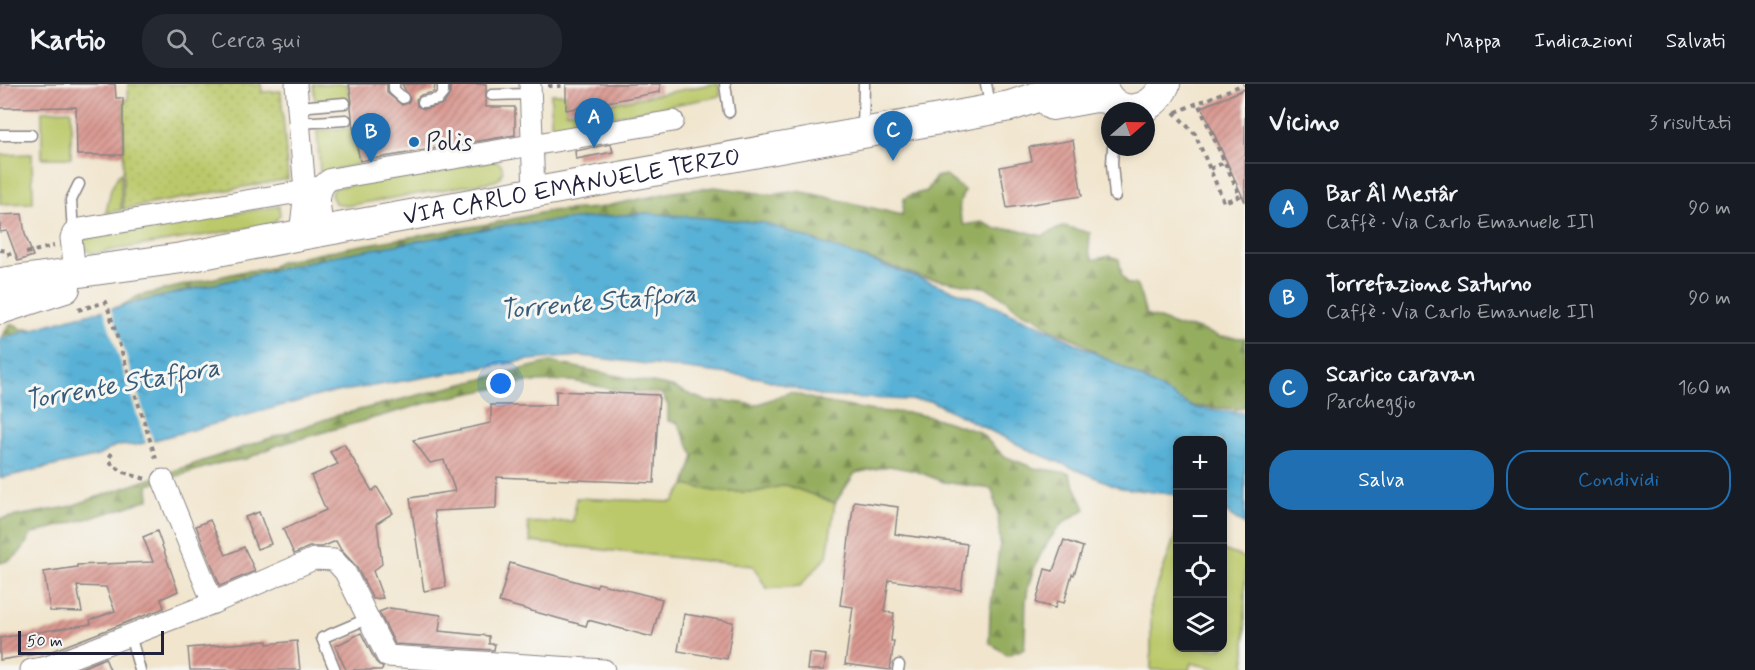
<!DOCTYPE html>
<html lang="it">
<meta charset="utf-8">
<style>
body{margin:0;font-family:Mynerve,sans-serif;background:#242831;color:#f1f3f6}
.controls{position:absolute;right:18px;bottom:18px;display:grid;overflow:hidden;border-radius:12px;box-shadow:0 3px 9px #0003}
.controls button{width:54px;height:54px;display:grid;place-items:center;padding:0;border:0;border-bottom:2px solid #363941;background:#171b24;color:#f1f3f6;font:30px sans-serif}
.compass{position:absolute;left:1101px;top:18px;width:54px;height:54px;border-radius:50%;background:#171b24;box-shadow:0 3px 9px #0003;rotate:70deg}
.scale{position:absolute;left:18px;bottom:15px;width:146px;box-sizing:border-box;padding-left:6px;border:3px solid #22223b;border-top:0;font-size:16px;line-height:21px;white-space:nowrap;color:#22223b;-webkit-text-stroke:4px #f6f6f2;paint-order:stroke}
.you{position:absolute;left:501px;top:300px;width:21px;height:21px;margin:-15px;border:4px solid #fff;border-radius:50%;background:#1a73e8;box-shadow:0 0 0 9px #1a73e833}
.badge{display:grid;place-items:center;width:39px;height:39px;border-radius:50%;background:#1f6fb2;color:#fff;font-size:20px;font-weight:700}
.pin{position:absolute;translate:-50% -50px;filter:drop-shadow(0 2px 3px #0008)}
.pin::after{content:'';position:absolute;top:32px;width:21px;height:18px;background:inherit;clip-path:polygon(0 0,100% 0,50% 100%)}
.list{margin:0;padding:0;list-style:none}
h2{display:flex;justify-content:space-between;align-items:center;height:78px;margin:0;padding:0 24px;font-size:26px}
h2 small{font-size:20px;font-weight:400;color:#9ea1a6}
.list li{display:grid;grid-template-columns:39px 1fr auto;gap:18px;align-items:center;box-sizing:border-box;height:90px;padding:0 24px;border-top:2px solid #363941}
.list b{display:block;font-size:22px;white-space:nowrap}
.list p{margin:0;font-size:20px;white-space:nowrap;color:#9ea1a6}
.list em{font-size:20px;font-style:normal;color:#9ea1a6}
.actions{display:flex;gap:12px;padding:18px 24px}
.actions a{flex:1;padding:14px 0;border:2px solid #1f6fb2;border-radius:24px;text-align:center;font-size:21px;color:#1f6fb2}
.actions .main{background:#1f6fb2;color:#fff}
.icon{flex:none;width:33px;height:33px;fill:none;stroke:currentColor;stroke-width:2;stroke-linecap:round;stroke-linejoin:round}
.map{position:relative;flex:none;width:1245px;height:586px;overflow:hidden}
header{display:flex;align-items:center;gap:36px;box-sizing:border-box;height:84px;padding:0 30px;background:#171b24;border-bottom:2px solid #363941}
header strong{font-size:28px}
nav{display:flex;gap:33px;margin-inline-start:auto;font-size:21px}
.search{width:420px;height:54px;background:#242831;display:flex;align-items:center;gap:15px;box-sizing:border-box;padding:0 21px;border-radius:24px;color:#9ea1a6;font-size:22px}
main{display:flex}
aside{flex:1;background:#171b24}
.map>svg:first-child{display:block}
</style>
<header>
<strong>Kartio</strong>
<div class="search"><svg class="icon" aria-label="search" viewBox="0 0 24 24"><circle cx="10" cy="10" r="6"/><path d="M15 15l6 6"/></svg>Cerca qui</div>
<nav><a>Mappa</a><a>Indicazioni</a><a>Salvati</a></nav>
</header>
<main>
<div class="map">
<svg width="1245" height="586" viewBox="0 0 1245 586">
<defs>
<pattern id="forest-firs" width="22" height="20" patternUnits="userSpaceOnUse" patternTransform="scale(1.5)"><rect width="22" height="20" fill="#95ad5f"/><path d="M5 1l3.5 6h-7zM16 11l3.5 6h-7z" fill="#798c50"/></pattern>
<pattern id="park-dots" width="8" height="8" patternUnits="userSpaceOnUse" patternTransform="scale(1.5)"><rect width="8" height="8" fill="#bcc96b"/><path d="M2 2h.1M6 6h.1" fill="none" stroke="#a1ac5e" stroke-width="1.8" stroke-linecap="round"/></pattern>
<pattern id="water-ripples" width="26" height="14" patternUnits="userSpaceOnUse" patternTransform="scale(1.5)"><rect width="26" height="14" fill="#59b1d6"/><path d="M2 4q2-2 4 0t4 0M15 11q2-2 4 0t4 0" fill="none" stroke="#4990af"/></pattern>
<pattern id="building-hatch" width="6" height="6" patternUnits="userSpaceOnUse" patternTransform="scale(1.5)"><rect width="6" height="6" fill="#d99890"/><path d="M-1 1l2-2M0 6l6-6M5 7l2-2" fill="none" stroke="#b07c77"/></pattern>
</defs>
<rect width="100%" height="100%" fill="#f6f6f2"/>
<filter id="ink" filterUnits="userSpaceOnUse"><feTurbulence type="fractalNoise" baseFrequency=".0167" numOctaves="2"/><feDisplacementMap in="SourceGraphic" scale="12" xChannelSelector="R" yChannelSelector="G"/><feConvolveMatrix kernelMatrix="1 2 1 2 8 2 1 2 1" color-interpolation-filters="sRGB"/></filter>
<filter id="wash" filterUnits="userSpaceOnUse"><feTurbulence type="fractalNoise" baseFrequency=".008" numOctaves="4" result="noise"/><feDisplacementMap in="SourceGraphic" scale="24" xChannelSelector="R" yChannelSelector="G"/><feGaussianBlur stdDeviation="1.35" result="paint"/><feColorMatrix in="noise" values="0 0 0 0 0 0 0 0 0 0 0 0 0 0 0 0 0 1.4 0 .05"/><feComposite in="paint" operator="in"/></filter>
<g filter="url(#wash)">
<rect width="100%" height="100%" fill="#f1e5cd"/>
<!-- green -->
<g fill="#bcc96b" stroke="#6f7653" stroke-width="1.5">
<path d="M313,0h35l1,16 -34,3z"/>
<path d="M712,0h6l3,12 -170,32v-34h14l1,18z"/>
<path d="M71,26v48h-29v-47z"/>
<path d="M352,44l7,36 -39,9 -3,-43z"/>
<path d="M32,70l1,49 -33,1v-49z"/>
<path d="M495,76l6,4 2,7 -4,8 -4,2 -150,25 -10,-3 -4,-8 2,-7z"/>
<path d="M121,89v37l-15,3 5,-24 8,-15z"/>
<path d="M279,122l1,9 -7,9 -178,29c-9,0 -12,-6 -11,-15z"/>
<path d="M685,401l34,7h36l31,-7 49,18 -8,53 -27,30 -33,3 -14,-23 -222,-24 -4,-19 46,-2 3,-23 97,4z"/>
<path d="M1176,449l2,1v114h44l1,-98 22,8v112h-23l-31,-7 -2,7h-38v-66z"/>
</g>
<!-- forest -->
<g fill="url(#forest-firs)" stroke="#5c684d" stroke-width="1.5">
<path d="M945,91l20,16c-8,11 -7,22 -1,34l18,-3 15,7h19l26,7 22,-10 26,7 -1,18 4,9 17,-4 9,3 3,17 5,8h8c9,11 5,21 13,32l9,2 23,9 16,1 24,9 25,1v70l-9,1 -48,-3 -72,-34 -22,-21 -17,-11 -26,-11 -16,-12 -16,-6 -15,-13 -16,-10 -66,-11 -60,-20 -29,-5 -833,88 10,-16 6,1 5,4h15l15,-5 19,-3 50,-14 18,-11 107,-25c10,-1 25,0 32,-8l68,-15 149,-25 55,-12 48,-3 76,-16 42,-5 57,8 24,-4 17,3 89,21 2,-16 6,-4 17,-4 9,-14z"/>
<path d="M550,278l122,25 36,15 19,-1 29,4 34,-13 33,10 51,9 37,2 24,5 44,14 25,24 30,12 35,5 16,36c-8,5 -17,10 -24,16 -18,20 -33,50 -35,77 -1,16 0,31 -2,47l-17,6 -18,-13 1,-30 10,-69 -2,-29 -6,-25 -48,-7 -28,-11 -27,-5 -34,7 -20,30 -49,-18 -31,7h-36l-34,-7 9,-29 -16,-33 -10,-2v-16l-7,-12 -40,-2 -48,-10 -46,1 -86,17 -163,46 -32,14 -26,4 -72,22 1,14 -31,11 -87,24c-8,16 -13,25 -31,29v-44l68,-12 267,-91z"/>
</g>
<!-- park -->
<path fill="url(#park-dots)" stroke="#6f7653" stroke-width="1.5" d="M128,0h133l1,8 19,-1 7,88 -165,30 1,-109h4z"/>
<!-- water -->
<path fill="url(#water-ripples)" stroke="#3e6a88" stroke-width="1.5" d="M646,129l119,10 216,77 64,28 70,35 79,45 51,5v112l-22,-15 -1,-70h-44l-1,55 -56,-7 -92,-38 -98,-49 -109,-5 -61,-18 -179,-22 -54,4 -203,34 -189,51 -21,1 -17,10 -98,22v-139l71,-21 262,-62 174,-31z"/>
<!-- pier -->
<path fill="#f1e5cd" d="M110,222l44,138 -7,2 -44,-139z"/>
<g id="blocks">
<!-- building -->
<g fill="url(#building-hatch)">
<path d="M0,0h115l1,14h7v57h-46l-1,-48 -76,1z"/>
<path d="M349,0h38v9l15,12 6,-2 2,-4 -8,-15h33l-1,8 -13,3 -5,4 1,7 7,3 20,-5 6,-10v-10h36v23h29v28l-155,26 -7,-34 -2,-20 1,-5z"/>
<path d="M566,0h94v8l-94,18z"/>
<path d="M1245,5v113l-43,-95z"/>
<path d="M1073,56l9,56 -75,12 -7,-41 32,-6 -3,-14z"/>
<path d="M611,60l2,8 -37,7 -1,-8z"/>
<path d="M22,130l3,20 8,22 -15,5 -11,-30 -7,1v-17z"/>
<path d="M556,307l103,4 -5,88 -157,-6 -1,31 -62,3 12,76 -22,4 -14,-93 45,-7 -11,-31 -14,3 -17,-23 78,-17v-18h65z"/>
<path d="M344,360l28,47 5,-4 16,26 -16,10 5,41 -9,7 10,27 -10,1 -17,-33 -15,-16 -5,-9 -14,6h-13l-15,7 -11,-25 43,-19 -15,-34 27,-12 -8,-12z"/>
<path d="M854,417l44,6 -3,27 72,10 -6,46 -72,-10 -5,32 10,1 -3,28h3l-4,29 -45,-6 8,-57 -13,-2z"/>
<path d="M259,428l12,32 -14,5 -12,-32z"/>
<path d="M210,436l16,35 18,-8 11,24 -35,15 -24,-60z"/>
<path d="M157,447l21,60 -17,8 3,9 -115,44 -49,8v-22l91,-14 -1,-4 25,-9 -9,-24 -29,-1 5,26 -32,-1 -6,-39 33,-5v-2l76,-3 -10,-25z"/>
<path d="M1064,456l19,7 -9,28 -2,-1 -8,29 -7,-2 -2,7 -19,-5 9,-34 8,2z"/>
<path d="M510,479l86,24 2,-4 64,16 -10,38 -64,-17 -2,6 -87,-24z"/>
<path d="M389,524l52,7 -2,16 50,5v8h6l-1,6 -99,-6 -16,-32z"/>
<path d="M684,530l49,8 -6,37 -49,-8z"/>
<path d="M361,549l15,29 7,6 -1,2h-36l-11,-24z"/>
<path d="M267,557v3l30,-3 3,29h-110l-2,-22z"/>
<path d="M809,569l17,2 -2,15h-17z"/>
<path d="M105,574l5,12h-34z"/>
</g>
</g>
</g>
<g filter="url(#ink)">
<use href="#blocks" fill-opacity="0" stroke="#8a8484" stroke-width="1.5"/>
<g fill="none" stroke-linecap="round" stroke-linejoin="round">
<defs>
<g id="lane">
<path d="M394,0v6l9,8"/>
<path d="M725,0l4,28"/>
<path d="M986,0l5,25"/>
<path d="M492,11l38,-1"/>
<path d="M423,18l15,-3 5,-6v-9"/>
<path d="M298,23l47,-4"/>
<path d="M299,39l47,-3"/>
<path d="M863,48l1,-48"/>
<path d="M0,51h31"/>
<path d="M1113,63l-1,17 3,32"/>
<path d="M73,149l-2,-33 8,-16"/>
<path d="M130,551l10,35"/>
<path d="M335,586l-13,-32 47,-20"/>
<path d="M898,586l1,-5"/>
</g>
<g id="street">
<path d="M296,0l9,107 -5,44"/>
<path d="M530,0l4,108"/>
<path d="M323,146c-2,-16 -10,-42 8,-51l342,-58"/>
<path d="M75,188l-4,-34 2,-5 7,-4 225,-38 17,-5"/>
<path d="M163,396l50,123"/>
<path d="M31,586l16,-3 166,-64 101,-44 20,1 11,12 42,84 217,14"/>
</g>
<g id="secondary">
<path d="M1101,0c12,36 51,32 64,0"/>
<path d="M1052,21l44,-8 12,1"/>
<path id="s1" d="M0,199l182,-25 118,-23 640,-116 70,-13 66,-22"/>
<path d="M0,225l65,-21"/>
</g>
</defs>
<!-- lane casing -->
<use href="#lane" stroke="#8a8484" stroke-width="13"/>
<!-- street casing -->
<use href="#street" stroke="#8a8484" stroke-width="23"/>
<!-- secondary casing -->
<use href="#secondary" stroke="#8a8484" stroke-width="32"/>
<!-- path -->
<g stroke="#8a8484" stroke-width="4" stroke-dasharray="4.5 4.5" stroke-linecap="butt">
<path d="M548,2h14"/>
<path d="M1174,28l21,22 29,68 16,-6 -42,-93"/>
<path d="M1176,28l68,-28"/>
<path d="M1210,85l15,-7"/>
<path d="M0,166l8,1 3,8"/>
<path d="M26,169l28,-7"/>
<path d="M78,226l28,-8 51,160"/>
<path d="M112,369l-3,5 3,7 16,9 18,5"/>
</g>
<!-- lane -->
<use href="#lane" stroke="#fff" stroke-width="10"/>
<!-- street -->
<use href="#street" stroke="#fff" stroke-width="21"/>
<!-- secondary -->
<use href="#secondary" stroke="#fff" stroke-width="30"/>
</g>
</g>
<!-- markers -->
<circle fill="#1f6fb2" stroke="#f6f6f2" stroke-width="2" cx="414" cy="58" r="6"/>
<g text-anchor="middle" stroke-width="6" stroke-linejoin="round" paint-order="stroke">
<!-- poi labels -->
<g font-size="24" fill="#22223b" stroke="#f6f6f2" text-anchor="start">
<text x="426" y="66">Polis</text>
</g>
<!-- street labels -->
<g font-size="24" fill="#22223b" stroke="#f6f6f2">
<text dy="8" stroke="none"><textPath href="#s1" startOffset="580">VIA CARLO EMANUELE TERZO</textPath></text>
</g>
<!-- water labels -->
<g font-size="26" font-style="italic" fill="#385b79" stroke="#f6f6f2">
<text transform="translate(598 217) rotate(-5)" y="9">Torrente Staffora</text>
<text transform="translate(122 299) rotate(-10)" y="9">Torrente Staffora</text>
</g>
</g>
</svg>
<div class="controls">
<button>+</button>
<button>−</button>
<button><svg class="icon" aria-label="locate" viewBox="0 0 24 24"><circle cx="12" cy="12" r="6"/><path d="M12 2v4M12 18v4M2 12h4M18 12h4"/></svg></button>
<button><svg class="icon" aria-label="layers" viewBox="0 0 24 24"><path d="M12 4l9 5-9 5-9-5zM3 14l9 5 9-5"/></svg></button>
</div>
<svg class="compass" viewBox="-18 -18 36 36"><path d="M0-13l5 13h-10z" fill="#e53935"/><path d="M0 13l5-13h-10z" fill="#9ea1a6"/></svg>
<div class="scale">50 m</div>
<div class="you"></div>
<div class="pin badge" style="left:594px;top:64px">A</div>
<div class="pin badge" style="left:371px;top:79px">B</div>
<div class="pin badge" style="left:893px;top:77px">C</div>
</div>
<aside>
<h2>Vicino<small>3 risultati</small></h2>
<ul class="list">
<li><span class="badge">A</span><div><b>Bar Âl Mestâr</b><p>Caffè · Via Carlo Emanuele III</p></div><em>90 m</em></li>
<li><span class="badge">B</span><div><b>Torrefazione Saturno</b><p>Caffè · Via Carlo Emanuele III</p></div><em>90 m</em></li>
<li><span class="badge">C</span><div><b>Scarico caravan</b><p>Parcheggio</p></div><em>160 m</em></li>
</ul>
<div class="actions"><a class="main">Salva</a><a>Condividi</a></div>
</aside>
</main>
